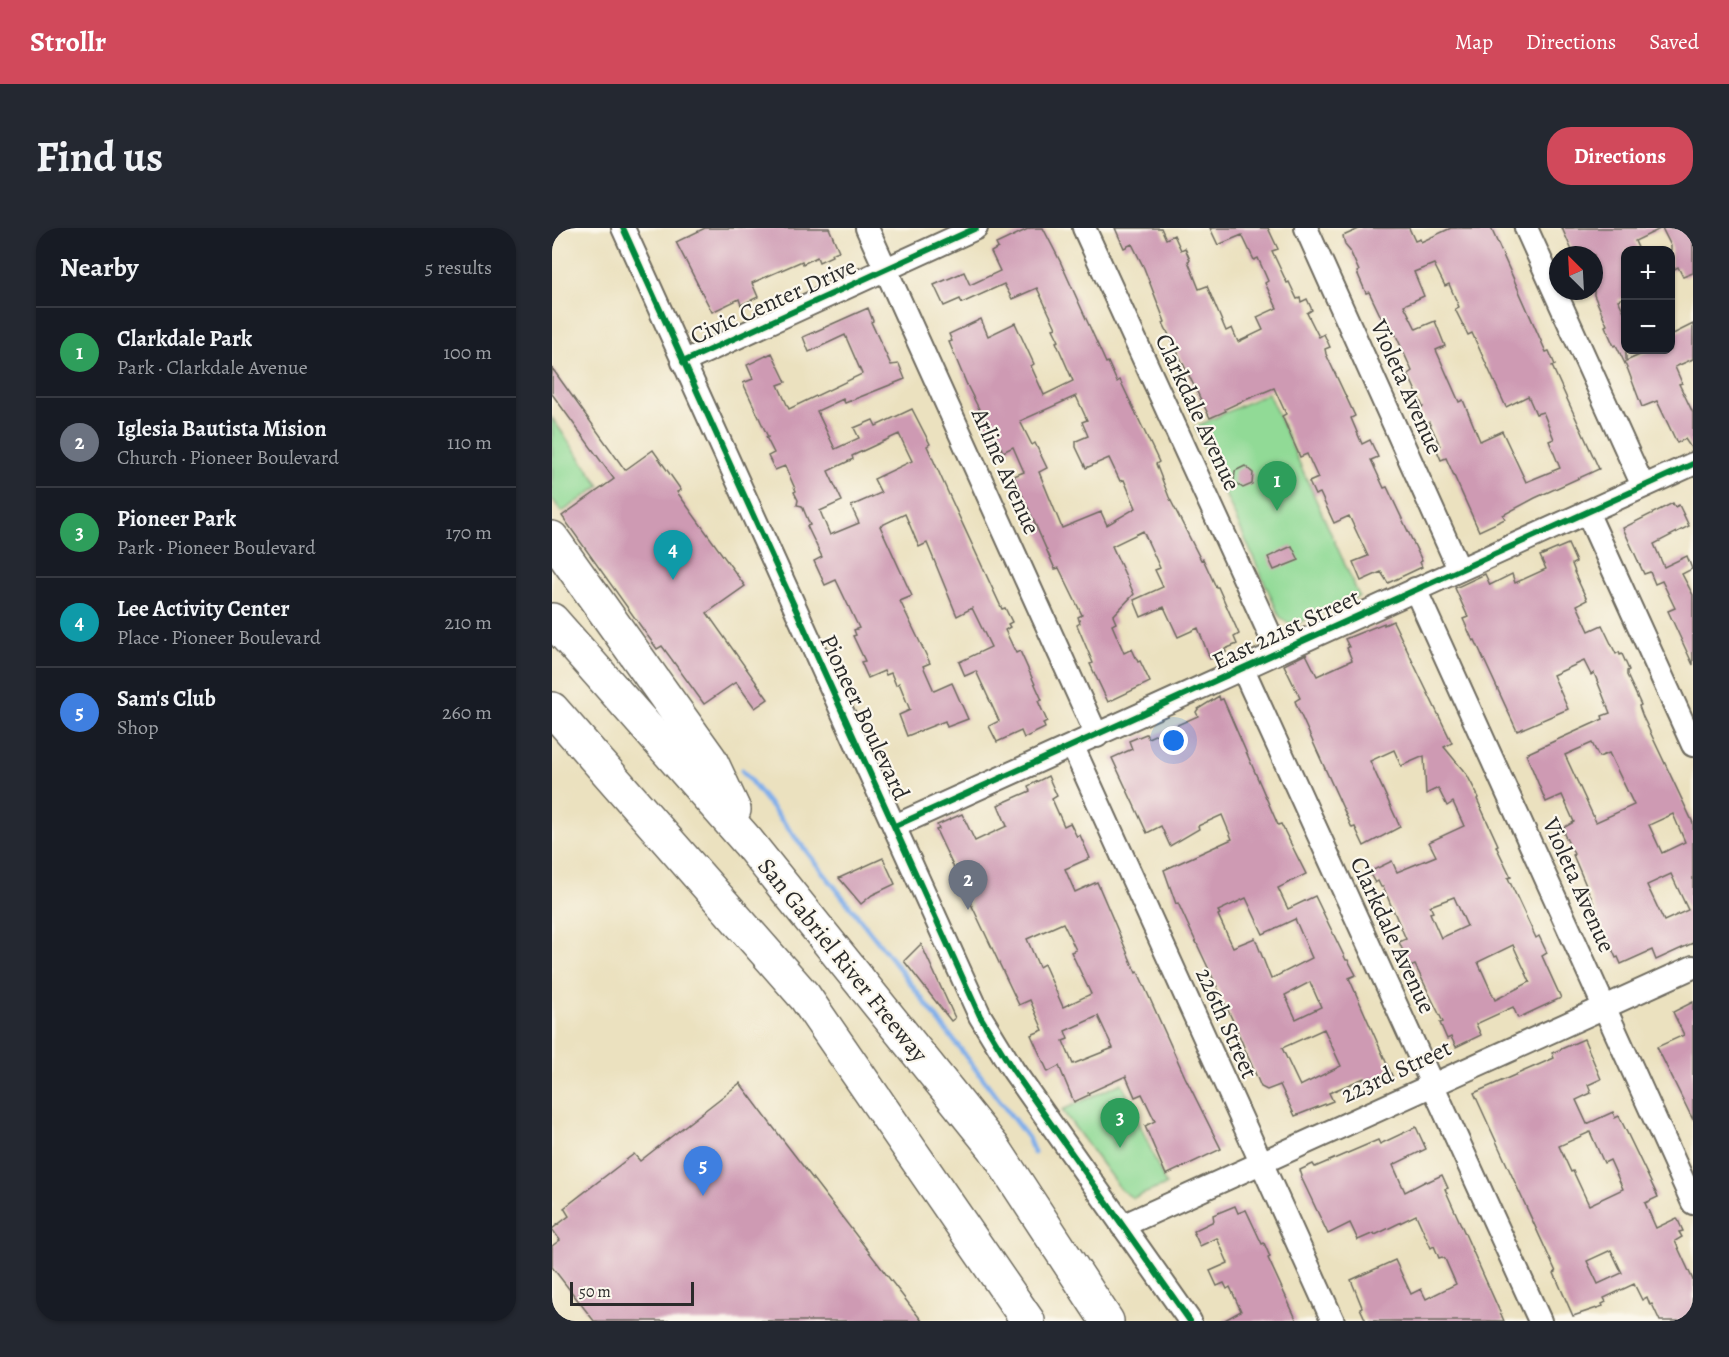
<!DOCTYPE html>
<meta charset="utf-8">
<style>
body{margin:0;font-family:Alegreya,serif;background:#242831;color:#f1f3f6}
.controls{position:absolute;right:18px;top:18px;display:grid;overflow:hidden;border-radius:12px;box-shadow:0 2px 4px #0004}
.controls button{width:54px;height:54px;display:grid;place-items:center;padding:0;border:0;border-bottom:2px solid #363941;background:#171b24;color:#f1f3f6;font:30px sans-serif}
.compass{position:absolute;left:997px;top:18px;width:54px;height:54px;border-radius:50%;background:#171b24;box-shadow:0 2px 4px #0004;rotate:336deg}
.scale{position:absolute;left:18px;bottom:15px;width:124px;box-sizing:border-box;padding-left:6px;border:3px solid #2b2b2b;border-top:0;font-size:16px;line-height:21px;white-space:nowrap;color:#2b2b2b;-webkit-text-stroke:4px #fbf7ec;paint-order:stroke}
.you{position:absolute;left:622px;top:513px;width:21px;height:21px;margin:-15px;border:4px solid #fff;border-radius:50%;background:#1a73e8;box-shadow:0 0 0 9px #1a73e833}
.badge{display:grid;place-items:center;width:39px;height:39px;border-radius:50%;background:#d1495b;color:#fff;font-size:20px;font-weight:700}
.pin{position:absolute;translate:-50% -50px;filter:drop-shadow(0 2px 3px #0008)}
.pin::after{content:'';position:absolute;top:32px;width:21px;height:18px;background:inherit;clip-path:polygon(0 0,100% 0,50% 100%)}
.list{margin:0;padding:0;list-style:none}
h2{display:flex;justify-content:space-between;align-items:center;height:78px;margin:0;padding:0 24px;font-size:26px}
h2 small{font-size:20px;font-weight:400;color:#9ea1a6}
.list li{display:grid;grid-template-columns:39px 1fr auto;gap:18px;align-items:center;box-sizing:border-box;height:90px;padding:0 24px;border-top:2px solid #363941}
.list b{display:block;font-size:22px;white-space:nowrap}
.list p{margin:0;font-size:20px;white-space:nowrap;color:#9ea1a6}
.list em{font-size:20px;font-style:normal;color:#9ea1a6}
.map{position:relative;flex:none;width:1141px;height:1093px;overflow:hidden;border-radius:24px}
header{display:flex;align-items:center;gap:36px;box-sizing:border-box;height:84px;padding:0 30px;background:#d1495b;color:#fff}
header strong{font-size:28px}
nav{display:flex;gap:33px;margin-inline-start:auto;font-size:21px}
.intro{display:flex;align-items:center;justify-content:space-between;box-sizing:border-box;height:144px;padding:0 36px}
h1{margin:0;font-size:42px}
.button{padding:15px 27px;border-radius:24px;background:#d1495b;color:#fff;font-size:21px;font-weight:700}
main{display:flex;gap:36px;padding:0 36px}
aside{flex:1;background:#171b24;border-radius:24px;box-shadow:0 2px 4px #0004}
.map>svg:first-child{display:block}
</style>
<header>
<strong>Strollr</strong>
<nav><a>Map</a><a>Directions</a><a>Saved</a></nav>
</header>
<div class="intro"><h1>Find us</h1><a class="button">Directions</a></div>
<main>
<aside>
<h2>Nearby<small>5 results</small></h2>
<ul class="list">
<li><span class="badge" style="background:#2e9e5b">1</span><div><b>Clarkdale Park</b><p>Park · Clarkdale Avenue</p></div><em>100 m</em></li>
<li><span class="badge" style="background:#6b7280">2</span><div><b>Iglesia Bautista Mision</b><p>Church · Pioneer Boulevard</p></div><em>110 m</em></li>
<li><span class="badge" style="background:#2e9e5b">3</span><div><b>Pioneer Park</b><p>Park · Pioneer Boulevard</p></div><em>170 m</em></li>
<li><span class="badge" style="background:#0f9aa8">4</span><div><b>Lee Activity Center</b><p>Place · Pioneer Boulevard</p></div><em>210 m</em></li>
<li><span class="badge" style="background:#3f7fe0">5</span><div><b>Sam's Club</b><p>Shop</p></div><em>260 m</em></li>
</ul>
</aside>
<div class="map">
<svg width="1141" height="1093" viewBox="0 0 1141 1093">
<rect width="100%" height="100%" fill="#fbf7ec"/>
<filter id="ink" filterUnits="userSpaceOnUse"><feTurbulence type="fractalNoise" baseFrequency=".0167" numOctaves="2"/><feDisplacementMap in="SourceGraphic" scale="12" xChannelSelector="R" yChannelSelector="G"/><feConvolveMatrix kernelMatrix="1 2 1 2 8 2 1 2 1" color-interpolation-filters="sRGB"/></filter>
<filter id="wash" filterUnits="userSpaceOnUse"><feTurbulence type="fractalNoise" baseFrequency=".008" numOctaves="4" result="noise"/><feDisplacementMap in="SourceGraphic" scale="24" xChannelSelector="R" yChannelSelector="G"/><feGaussianBlur stdDeviation="1.35" result="paint"/><feColorMatrix in="noise" values="0 0 0 0 0 0 0 0 0 0 0 0 0 0 0 0 0 1.4 0 .05"/><feComposite in="paint" operator="in"/></filter>
<g filter="url(#wash)">
<rect width="100%" height="100%" fill="#ebe1bf"/>
<!-- green -->
<g fill="#91da96" stroke="#5e8260" stroke-width="1.5">
<path d="M716,165l91,203 -61,27c-8,1 -12,0 -18,-6l-85,-190z"/>
<path d="M0,190l48,68 -38,26 -10,-13z"/>
<path d="M570,855l44,102 -33,13 -12,-8 -59,-80z"/>
</g>
<g fill="none" stroke-linecap="round" stroke-linejoin="round">
<!-- stream -->
<path stroke="#80afea" stroke-width="5" d="M190,542l156,197 130,171 6,15"/>
</g>
<g id="blocks">
<!-- building -->
<g fill="#ce9ab3" fill-rule="evenodd">
<path d="M153,0h124l10,23 -8,3 1,2 -13,6 -2,-5 -14,7 -1,-3 -50,22 6,14 -17,8 -2,-6 -27,13 -36,-70z"/>
<path d="M478,0h13l17,33 46,102 2,-1 9,20 3,-2 39,82 -3,2 13,33 32,63 2,-1 13,28h2l21,47 -5,3 3,7 -12,5 1,3 -16,7 -12,-31 -20,9 -14,-30 -23,10 -7,-17 29,-13 -8,-17 5,-2 -17,-37 -31,15 22,48 -21,22 3,7 -4,2 12,28 8,-4 6,13 2,-1 10,21 -42,20 -18,-38 3,-1 -16,-38 3,-2 -2,-6 4,-2 -23,-47 -4,1 -41,-93 10,-4 -11,-25 -10,5 -2,-5 -2,2 -32,-64 -18,-43 3,-1 -3,-7 32,-15 7,17 27,-13 19,41 -3,2 13,29 29,-14 -17,-39 3,-1 -6,-12 3,-1 -19,-40 -25,11 -8,-15 -42,19 -2,-4 -16,7 -10,-21 30,-13 6,13 30,-14 -9,-19 7,-4 -2,-4zM524,168l11,24 -5,2 6,14 -12,5v6l10,21 23,-10 11,23 4,-1 12,28 -29,17 -6,-13 -39,16 -23,-56 8,-4 -12,-25 -3,2 -12,-24z"/>
<path d="M563,0h46l5,11 8,-4 7,15 4,-2 5,12 -2,1 11,28 8,-3 19,45 6,-3 6,14 25,-12 -6,-13 20,-9 -12,-25 3,-2 -10,-23 -4,2 -12,-25 -24,10 -8,-17h58l10,21 -6,2 15,32 2,-1 8,17 3,-1 1,4 6,-3 5,11 -5,3 12,24 5,-3 6,13 -5,2 1,5 29,62 -4,2 11,26 8,-4 8,17 -7,3 13,28 3,-1 35,74 -2,1 2,5 -34,16 -7,-11 -20,9 -8,-19 15,-6 -19,-40 -15,7 -14,-30 -5,2 -6,-13 9,-4 -11,-24 -7,3 -18,-41 4,-2 -12,-26 -36,15 -13,6 1,2 -16,7 -47,-95 2,-1 -21,-54 -12,-24 -8,4z"/>
<path d="M809,0h48l6,13 5,-2 1,3 30,-14h40l55,124 3,-1 6,14 -3,1 47,103 -64,29 -32,17 2,4 -26,12 -33,-73 -5,2 -5,-12 4,-2 -11,-24 -3,2 -7,-15 4,-2 -15,-33 4,-3 -18,-40 -2,1 -7,-14 -3,1 -13,-27 -3,1 -9,-21 2,-1 -9,-20 -5,-6 -2,-9zM882,36l11,22 4,-2 10,23 -4,2 13,26 4,-2 34,74 22,-11 8,18 7,-2 11,27 -5,2 11,27 -34,14 -24,-51 -22,10 -17,-41 -4,2 -23,-52 9,-4 -10,-25 -19,8 -12,-24 20,-9 -10,-24z"/>
<path d="M1010,0h131v45l-10,4 -5,-10 -7,4v-25l-9,-18 -27,13 4,9h-13v47l-8,3 8,15v46l25,-11h20v-15l22,-11v35l-18,8 7,16 -3,1 2,4 12,25v38l-8,-12 -8,4 -20,-42 -15,6 -14,-37 -12,-25 -2,1 -9,-20 2,-1 -13,-30v-40h-20z"/>
<path d="M316,80l5,13 -2,1 20,43 8,-1 6,15 -60,24 -2,-4 -26,12 18,38 24,-11 -5,-10 19,-8 3,6 36,-17 18,35 -3,2 24,53 51,110 3,-1 7,14 -4,2 2,3 -5,3 11,23 4,-2 22,49 -4,1 9,20 -4,2 2,5 -21,10 -3,-7 -24,11 -8,-16 10,-5 -23,-50 -11,5 -6,-14 32,-15 -19,-39 -15,8 -30,-73 -8,4 -14,-33 -25,12 32,70 -12,5 30,62 -7,3 11,25 18,-8 16,36 -21,8 -2,-6 -38,15 -8,-21 11,-5 -11,-27 -3,2 -5,-12 -5,2 -2,-4 -16,7 -7,-16 4,-1 -12,-25 3,-1 -2,-5 5,-2 -23,-48 -11,5 -11,-24 8,-4 -15,-31 3,-1 -8,-19 -5,-1 1,-5 -4,-8 2,-1 -11,-25 -10,4 -7,-14 6,-3 -8,-16h2l-25,-54 10,-4 -6,-14 25,-12 14,29 -8,3 11,24 73,-35 -17,-39 -36,17 -6,-15zM347,206l13,27 -38,18 7,14 -30,13 8,17 -29,12 -10,-24 22,-10 -14,-30 25,-12 -1,-3z"/>
<path d="M0,140l73,102 28,-20 28,40 -4,2 68,94 -38,27 61,86 -13,9 -19,-26 -32,22 -42,-58 -5,3 -95,-133 52,-37 -62,-85z"/>
<path d="M693,238l8,7 -1,11 -9,4 -9,-6 1,-11z"/>
<path d="M1121,275l2,4 4,-2 10,21 -35,18 10,23 23,-11 5,13 -10,5 11,21v70l-25,-54 7,-3 -13,-27 -7,3 -5,-12 -6,2 -21,-46z"/>
<path d="M1016,316l8,18 -4,2 3,8h-1l13,28 -10,5 12,26 13,-6 14,29 3,-2 1,3 2,-1 7,16 -2,1v4l14,30 -2,1 4,11 50,106v120l-37,17 -4,-10 -31,14 -3,-7 -2,1 -12,-28 -2,2 -7,-14 4,-2 -26,-61 1,-1 -10,-20 1,-1 -2,-5 11,-6 -12,-27 -16,7 -20,-48 77,-35 -1,-3 8,-3 -16,-40 -3,2 -7,-14 -31,14 15,34 -51,22 -42,-91 -2,1 -10,-22 5,-2 -13,-29 30,-14 5,11 22,-11 3,9 31,-14 -6,-13zM1040,515l7,14 10,-4 25,52 -38,17 -31,-67zM1121,586l12,28 -23,11 -13,-28zM1119,646l17,36 -24,11 -17,-36z"/>
<path d="M740,318l7,14 -25,10 -6,-13z"/>
<path d="M841,393l59,122 -8,4 23,28 12,23 -2,1 21,46 -2,1 15,31 -3,1 28,60 3,-2 8,17 -5,3 19,42 -43,20 -5,-11 -37,17 5,11 -25,12 -5,-10 -4,2 -7,-16 3,-1 -28,-57 -5,2 -11,-25 7,-3 -23,-52h-2l-3,-6 -3,2 -6,-11 23,-11 5,11 39,-16 -7,-14 35,-16 -11,-24 -6,4 -9,-18 -12,6 -2,-38 -23,10 -7,-16 -24,11 30,66 -36,19 -9,-19 -3,1 -54,-119 -3,-8 5,-3 -16,-33 22,-11 11,22 35,-16 -5,-12 2,-1 -4,-8 39,-16v2zM902,669l13,29 -26,12 -11,-25 3,-1 -3,-6zM961,717l17,37 -35,18 -17,-38z"/>
<path d="M667,468l1,4 3,-1 55,126 3,-1 25,50 -28,14 10,21 27,-13 31,64h2l8,15 -7,3 44,100 -24,12 -5,-12 -35,15 4,8 -38,15 -15,-31 -13,5 -6,-3 -28,-66 -44,-94 -11,-24 -2,1 -12,-34 68,-31 -10,-24 -24,11 1,3 -29,17 -9,-20 -14,7 -35,-75 20,-9 -3,-8 17,-7 2,4 50,-22 -2,-4 2,-3zM694,670l17,36 32,-15 17,39 -41,21 -16,-41 -22,9 -15,-32 2,-1 -2,-3zM758,754l11,25 -25,12 -11,-24zM772,801l17,37 -41,20 -18,-38z"/>
<path d="M496,548l9,20 -5,3 12,27 6,-3 7,14 3,-2 10,23 -25,11 10,23 22,-10 39,91 2,-1 47,105 36,72 -55,26 -21,-49 10,-5 -13,-27 -7,3 -9,-21 -38,17 1,2 -15,7 -15,-36 -11,6 -17,-37 12,-5 -13,-30 -11,5 -83,-175 3,-1 -2,-4 25,-11 13,27 32,-15 -9,-21 32,-14 -2,-5zM511,695l13,27 -5,2 20,42 -28,13 -19,-43 -5,3 -12,-28zM546,788l15,32 -40,16 -10,-23 5,-2 -3,-8z"/>
<path d="M331,630l12,26 -23,11 -11,9 -22,-26z"/>
<path d="M369,716l34,74 -4,3 -47,-60z"/>
<path d="M1141,774v118l-36,-73 27,-12 -11,-23z"/>
<path d="M1032,811l17,40 -13,6 3,8 -15,7 11,24 26,-12 2,6 4,-2 39,81 -13,6 11,25 21,-10 6,13 -4,1 3,5 -7,4 18,39v38l-7,3h-26l-8,-17 -2,1 -3,-8 -5,3 -8,-16 -30,14 2,4 -4,2 1,2 -30,10 -19,-43 2,-1 -82,-179 80,-35 -2,-5zM1038,904l14,31 6,-3 13,29 -34,16 -16,-34 -2,1 -12,-26zM1059,1022l11,23 -24,11 -11,-23z"/>
<path d="M188,855l33,44 149,194h-328l-42,-54v-21l8,-6 -8,-11 17,-13 -5,-8 70,-54 6,7z"/>
<path d="M864,899l10,22 -33,16 12,27 21,-11 1,1 15,-7 6,13 -3,1 59,132h-138l-6,-13 2,-1 -11,-27 44,-20 16,34 10,-5 5,10 30,-15 -11,-25 -3,-2 -3,1 -5,-12 -3,2 -15,-33 -41,20 -1,-2 -16,7 -8,-17 -22,11 -27,-57 1,-1 -2,-6 13,-6 2,3 63,-27 2,4z"/>
<path d="M683,978l3,7 8,-3 16,34 2,-1 6,14 -2,1 29,63h-74l18,-10 -11,-24 -3,2 -3,-6 -7,3 -7,-15 18,-8 -11,-25 -17,8 -7,-15 21,-10 -1,-6z"/>
</g>
</g>
</g>
<g filter="url(#ink)">
<use href="#blocks" fill-opacity="0" stroke="#6e6b5f" stroke-width="1.5"/>
<g fill="none" stroke-linecap="round" stroke-linejoin="round">
<defs>
<g id="minor">
<path d="M71,0l357,788 33,54 177,251"/>
<path d="M315,0l230,508"/>
<path d="M532,0l194,424"/>
<path d="M754,0l153,341"/>
<path d="M974,0l117,258"/>
<path d="M131,134l293,-134"/>
<path d="M1035,284l106,233"/>
<path d="M863,361l278,614"/>
<path d="M691,441l297,652"/>
<path d="M521,519l260,574"/>
<path d="M343,598c267,-119 531,-243 798,-362"/>
<path d="M570,998l571,-259"/>
</g>
<g id="highway">
<path d="M0,310l158,221 24,51"/>
<path d="M0,392l196,222 246,306 113,173"/>
<path d="M0,481l253,288 223,324"/>
</g>
</defs>
<!-- minor casing -->
<use href="#minor" stroke="#6e6b5f" stroke-width="26"/>
<!-- highway casing -->
<use href="#highway" stroke="#6e6b5f" stroke-width="36"/>
<!-- minor -->
<use href="#minor" stroke="#fff" stroke-width="22"/>
<!-- highway -->
<use href="#highway" stroke="#fff" stroke-width="33"/>
<defs>
<g id="cycleway">
<path d="M71,0l357,788 33,54 177,251"/>
<path d="M131,134l293,-134"/>
<path d="M343,598c267,-119 531,-243 798,-362"/>
</g>
</defs>
<!-- cycleway casing -->
<use href="#cycleway" stroke="#fbf7ec" stroke-width="10"/>
<!-- cycleway -->
<use href="#cycleway" stroke="#00873e" stroke-width="6"/>
</g>
</g>
<g text-anchor="middle" stroke-width="4.5" stroke-linejoin="round" paint-order="stroke">
<!-- street labels -->
<g font-size="24" fill="#2b2b2b" stroke="#fbf7ec">
<text transform="translate(221 73) rotate(-24)" y="8">Civic Center Drive</text>
<text transform="translate(855 159) rotate(66)" y="8">Violeta Avenue</text>
<text transform="translate(646 184) rotate(65)" y="8">Clarkdale Avenue</text>
<text transform="translate(454 243) rotate(66)" y="8">Arline Avenue</text>
<text transform="translate(734 401) rotate(-25)" y="8">East 221st Street</text>
<text transform="translate(313 489) rotate(65)" y="8">Pioneer Boulevard</text>
<text transform="translate(1027 657) rotate(66)" y="8">Violeta Avenue</text>
<text transform="translate(841 707) rotate(65)" y="8">Clarkdale Avenue</text>
<text transform="translate(291 732) rotate(51)" y="8">San Gabriel River Freeway</text>
<text transform="translate(675 795) rotate(66)" y="8">226th Street</text>
<text transform="translate(844 843) rotate(-25)" y="8">223rd Street</text>
</g>
</g>
</svg>
<div class="controls">
<button>+</button>
<button>−</button>
</div>
<svg class="compass" viewBox="-18 -18 36 36"><path d="M0-13l5 13h-10z" fill="#e53935"/><path d="M0 13l5-13h-10z" fill="#9ea1a6"/></svg>
<div class="scale">50 m</div>
<div class="you"></div>
<div class="pin badge" style="left:725px;top:283px;background:#2e9e5b">1</div>
<div class="pin badge" style="left:416px;top:682px;background:#6b7280">2</div>
<div class="pin badge" style="left:568px;top:920px;background:#2e9e5b">3</div>
<div class="pin badge" style="left:121px;top:352px;background:#0f9aa8">4</div>
<div class="pin badge" style="left:151px;top:968px;background:#3f7fe0">5</div>
</div>
</main>
